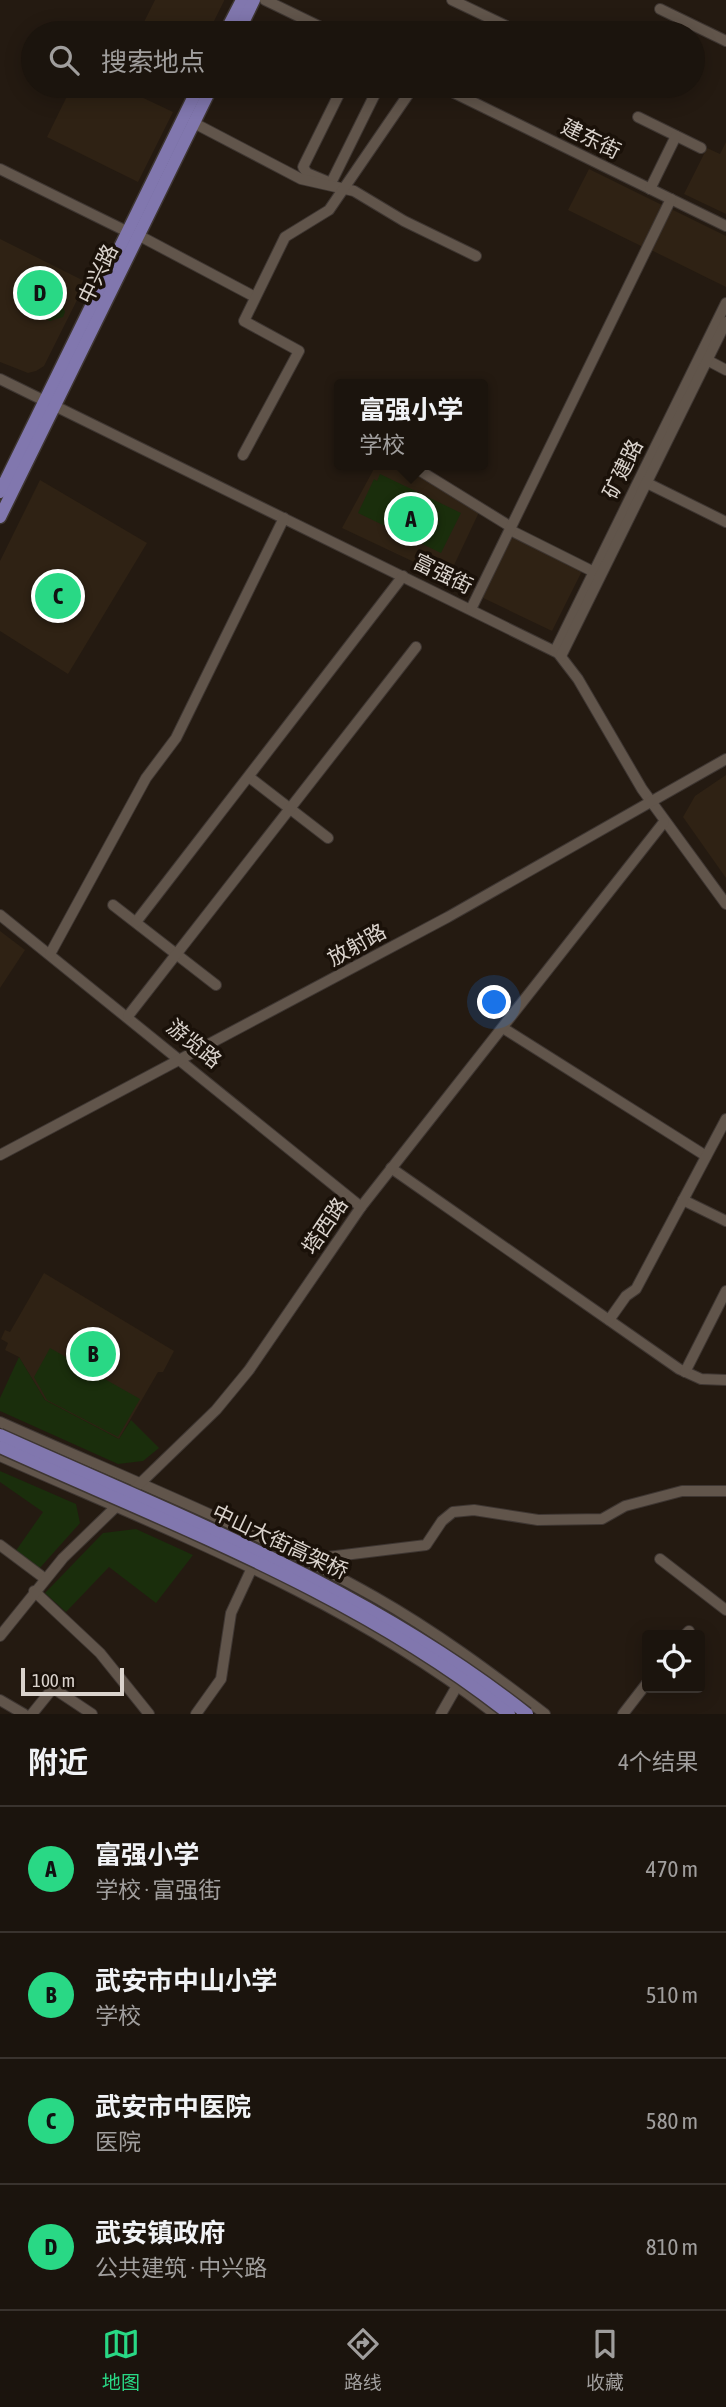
<!DOCTYPE html>
<html lang="zh">
<meta charset="utf-8">
<style>
body{margin:0;font-family:"Asap Condensed","Noto Sans SC",sans-serif;background:#28211b;color:#f1f3f6}
.controls{position:absolute;right:21px;bottom:21px;display:grid;overflow:hidden;border-radius:7px;box-shadow:0 4px 18px #0003}
.controls button{width:63px;height:63px;display:grid;place-items:center;padding:0;border:0;border-bottom:2px solid #39332e;background:#1b140d;color:#f1f3f6;font:35px sans-serif}
.scale{position:absolute;left:21px;bottom:18px;width:103px;box-sizing:border-box;padding-left:7px;border:4px solid #dad3cd;border-top:0;font-size:19px;line-height:24px;white-space:nowrap;color:#dad3cd;-webkit-text-stroke:5px #1a1109;paint-order:stroke}
.you{position:absolute;left:495px;top:1003px;width:24px;height:24px;margin:-18px;border:5px solid #fff;border-radius:50%;background:#1a73e8;box-shadow:0 0 0 10px #1a73e833}
.badge{display:grid;place-items:center;width:46px;height:46px;border-radius:50%;background:#29d885;color:#111;font-size:23px;font-weight:700}
.pin{position:absolute;translate:-50% -50%;border:4px solid #fff;box-shadow:0 2px 7px #0006}
.popup{position:absolute;left:334px;top:379px;width:154px;height:91px;box-sizing:border-box;display:grid;place-content:center;border-radius:7px;background:#1b140d;filter:drop-shadow(0 2px 5px #0005);font-size:23px;white-space:nowrap;color:#a09e9d}
.popup b{font-size:26px;color:#f1f3f6}
.popup::after{content:'';position:absolute;left:50%;top:100%;margin-left:-14px;border:14px solid transparent;border-top-color:#1b140d}
.list{margin:0;padding:0;list-style:none}
h2{display:flex;justify-content:space-between;align-items:center;height:91px;margin:0;padding:0 28px;font-size:30px}
h2 small{font-size:23px;font-weight:400;color:#a09e9d}
.list li{display:grid;grid-template-columns:46px 1fr auto;gap:21px;align-items:center;box-sizing:border-box;height:126px;padding:0 28px;border-top:2px solid #39332e}
.list b{display:block;font-size:26px;white-space:nowrap}
.list p{margin:0;font-size:23px;white-space:nowrap;color:#a09e9d}
.list em{font-size:23px;font-style:normal;color:#a09e9d}
.icon{flex:none;width:38px;height:38px;fill:none;stroke:currentColor;stroke-width:2;stroke-linecap:round;stroke-linejoin:round}
.map{position:relative;flex:none;width:726px;height:1714px;overflow:hidden}
.search{position:absolute;background:#1b140d;box-shadow:0 4px 18px #0003;left:21px;right:21px;top:21px;height:77px;display:flex;align-items:center;gap:18px;box-sizing:border-box;padding:0 24px;border-radius:38px;color:#a09e9d;font-size:26px}
.sheet{height:595px;background:#1b140d}
nav{display:flex;justify-content:space-around;align-items:center;box-sizing:border-box;height:98px;border-top:2px solid #39332e;background:#1b140d;font-size:19px;color:#a09e9d}
nav a{display:grid;justify-items:center;gap:4px}
nav .on{color:#29d885}
.map>svg:first-child{display:block}
</style>
<div class="map">
<svg width="726" height="1714" viewBox="0 0 726 1714">
<rect width="100%" height="100%" fill="#241a11"/>
<!-- built -->
<g fill="#2f2214">
<path d="M155,0h69v1l-16,32h-42l-22,-11z"/>
<path d="M72,86h46l55,26 -35,70 -91,-45z"/>
<path d="M726,142v72l-42,-20 23,-46 13,6z"/>
<path d="M589,169l75,37 -21,41 -75,-37z"/>
<path d="M669,208l57,28v51l-77,-38z"/>
<path d="M0,239l86,43 -42,84 -8,5 -8,2 -28,-11z"/>
<path d="M376,465h32l72,45 -32,68 -106,-50z"/>
<path d="M40,480l107,63 -79,131 -68,-43v-70z"/>
<path d="M510,531l73,38 -31,62 -73,-35z"/>
<path d="M726,775v103l-43,-61 12,-21z"/>
<path d="M0,931l25,19 -25,38z"/>
<path d="M44,1273l130,78 -11,21h-5l-39,67 -74,-39 -26,-43 -14,-7 3,-7 -7,-4 4,-9 5,2z"/>
</g>
<!-- grass -->
<g fill="#1a2e0c">
<path d="M44,298l19,8 2,6 -2,5 -13,4 -19,-8 -1,-4z"/>
<path d="M380,474l81,39 -20,40 -83,-40 16,-34 3,2z"/>
<path d="M50,1348l90,51 -22,38 -71,-37 -13,-23z"/>
<path d="M19,1357l26,43 74,39 12,-19 28,28 -16,13 -25,3 -118,-53v-13z"/>
<path d="M0,1471l76,33 4,19 -42,47 -23,-18 28,-40 -43,-30z"/>
<path d="M136,1529l57,26 -37,48 -47,-36 -43,45 -21,-19 58,-60z"/>
</g>
<g fill="none" stroke-linecap="round" stroke-linejoin="round">
<defs>
<g id="minor">
<path d="M265,0l68,33"/>
<path d="M452,0l69,33"/>
<path d="M660,9l66,32"/>
<path d="M343,86l-40,81 4,6 24,10 48,-97"/>
<path d="M440,86l286,140"/>
<path d="M638,117l63,31"/>
<path d="M194,123l107,56 53,12 50,30 72,35"/>
<path d="M0,169l128,63"/>
<path d="M650,189l26,-53"/>
<path d="M138,235l117,62"/>
<path d="M707,360l19,10"/>
<path d="M0,379l558,274 20,26 64,110 84,115"/>
<path d="M243,455l56,-104 -55,-30 41,-84 44,-27 85,-124"/>
<path d="M414,467l97,60"/>
<path d="M647,483l79,39"/>
<path d="M510,530l84,42"/>
<path d="M471,609l200,-410"/>
<path d="M555,651l171,-348"/>
<path d="M561,656l165,-334"/>
<path d="M249,777l79,61"/>
<path d="M113,905l103,80"/>
<path d="M0,915l361,292"/>
<path d="M136,922l267,-346"/>
<path d="M50,954l96,-176 30,-40 108,-220"/>
<path d="M128,1016l288,-369"/>
<path d="M503,1028l203,128"/>
<path d="M0,1155l448,-238 278,-158"/>
<path d="M391,1168l288,201 22,10 25,1"/>
<path d="M683,1200l43,21"/>
<path d="M609,1320l17,-24 10,-7 90,-170"/>
<path d="M685,1372l41,-81"/>
<path d="M0,1422c125,56 255,107 375,175 60,34 115,75 170,117"/>
<path d="M0,1456c169,75 348,143 495,258"/>
<path d="M0,1545l44,33"/>
<path d="M660,1559l66,51"/>
<path d="M303,1560l123,-15 16,-24 11,-9 21,-2 64,10 64,-1 23,-13 57,-15h44"/>
<path d="M34,1591l66,62 49,61"/>
<path d="M685,1635l4,-4"/>
<path d="M0,1636l63,-78 153,-148 33,-40 112,-163 303,-385"/>
<path d="M0,1700l24,14"/>
<path d="M32,1714l21,-26 39,26"/>
<path d="M196,1714l25,-35 10,-66 20,-43"/>
<path d="M441,1714l16,-28"/>
<path d="M623,1714l24,-31"/>
</g>
<g id="major">
<path d="M225,33l17,-33"/>
<path d="M238,33l16,-33"/>
<path d="M0,492l199,-406"/>
<path d="M0,517l212,-431"/>
</g>
</defs>
<!-- minor casing -->
<use href="#minor" stroke="#3e3632" stroke-width="12"/>
<!-- major casing -->
<use href="#major" stroke="#3e3632" stroke-width="15"/>
<!-- minor -->
<use href="#minor" stroke="#61554b" stroke-width="10"/>
<!-- major -->
<use href="#major" stroke="#8177ae" stroke-width="12"/>
<defs>
<g id="major-bridge">
<path d="M0,1435c182,82 369,154 527,279"/>
<path d="M0,1447c174,79 358,147 509,267"/>
</g>
</defs>
<!-- major-bridge casing -->
<use href="#major-bridge" stroke="#3e3632" stroke-width="15" stroke-linecap="butt"/>
<!-- major-bridge -->
<use href="#major-bridge" stroke="#8177ae" stroke-width="12"/>
</g>
<g text-anchor="middle" stroke-width="7" stroke-linejoin="round" paint-order="stroke">
<!-- street labels -->
<g font-size="21" fill="#dad3cd" stroke="#1a1109">
<text transform="translate(591 139) rotate(26)" y="7">建东街</text>
<text transform="translate(98 274) rotate(-64)" y="7">中兴路</text>
<text transform="translate(623 469) rotate(-64)" y="7">矿建路</text>
<text transform="translate(443 574) rotate(26)" y="7">富强街</text>
<text transform="translate(357 945) rotate(-29)" y="7">放射路</text>
<text transform="translate(194 1044) rotate(39)" y="7">游览路</text>
<text transform="translate(325 1226) rotate(-56)" y="7">塔西路</text>
<text transform="translate(280 1542) rotate(25)" y="7">中山大街高架桥</text>
</g>
</g>
</svg>
<div class="controls">
<button><svg class="icon" aria-label="locate" viewBox="0 0 24 24"><circle cx="12" cy="12" r="6"/><path d="M12 2v4M12 18v4M2 12h4M18 12h4"/></svg></button>
</div>
<div class="scale">100 m</div>
<div class="you"></div>
<div class="pin badge" style="left:411px;top:519px">A</div>
<div class="popup"><b>富强小学</b>学校</div>
<div class="pin badge" style="left:93px;top:1354px">B</div>
<div class="pin badge" style="left:58px;top:596px">C</div>
<div class="pin badge" style="left:40px;top:293px">D</div>
<div class="search"><svg class="icon" aria-label="search" viewBox="0 0 24 24"><circle cx="10" cy="10" r="6"/><path d="M15 15l6 6"/></svg>搜索地点</div>
</div>
<section class="sheet">
<h2>附近<small>4个结果</small></h2>
<ul class="list">
<li><span class="badge">A</span><div><b>富强小学</b><p>学校 · 富强街</p></div><em>470 m</em></li>
<li><span class="badge">B</span><div><b>武安市中山小学</b><p>学校</p></div><em>510 m</em></li>
<li><span class="badge">C</span><div><b>武安市中医院</b><p>医院</p></div><em>580 m</em></li>
<li><span class="badge">D</span><div><b>武安镇政府</b><p>公共建筑 · 中兴路</p></div><em>810 m</em></li>
</ul>
</section>
<nav>
<a class="on"><svg class="icon" aria-label="map" viewBox="0 0 24 24"><path d="M3 6l6-2 6 2 6-2v14l-6 2-6-2-6 2zM9 4v14M15 6v14"/></svg>地图</a>
<a><svg class="icon" aria-label="directions" viewBox="0 0 24 24"><path d="M12 3l9 9-9 9-9-9zM9 14v-3h6M13 9l2 2-2 2"/></svg>路线</a>
<a><svg class="icon" aria-label="saved" viewBox="0 0 24 24"><path d="M7 4h10v16l-5-4-5 4z"/></svg>收藏</a>
</nav>
